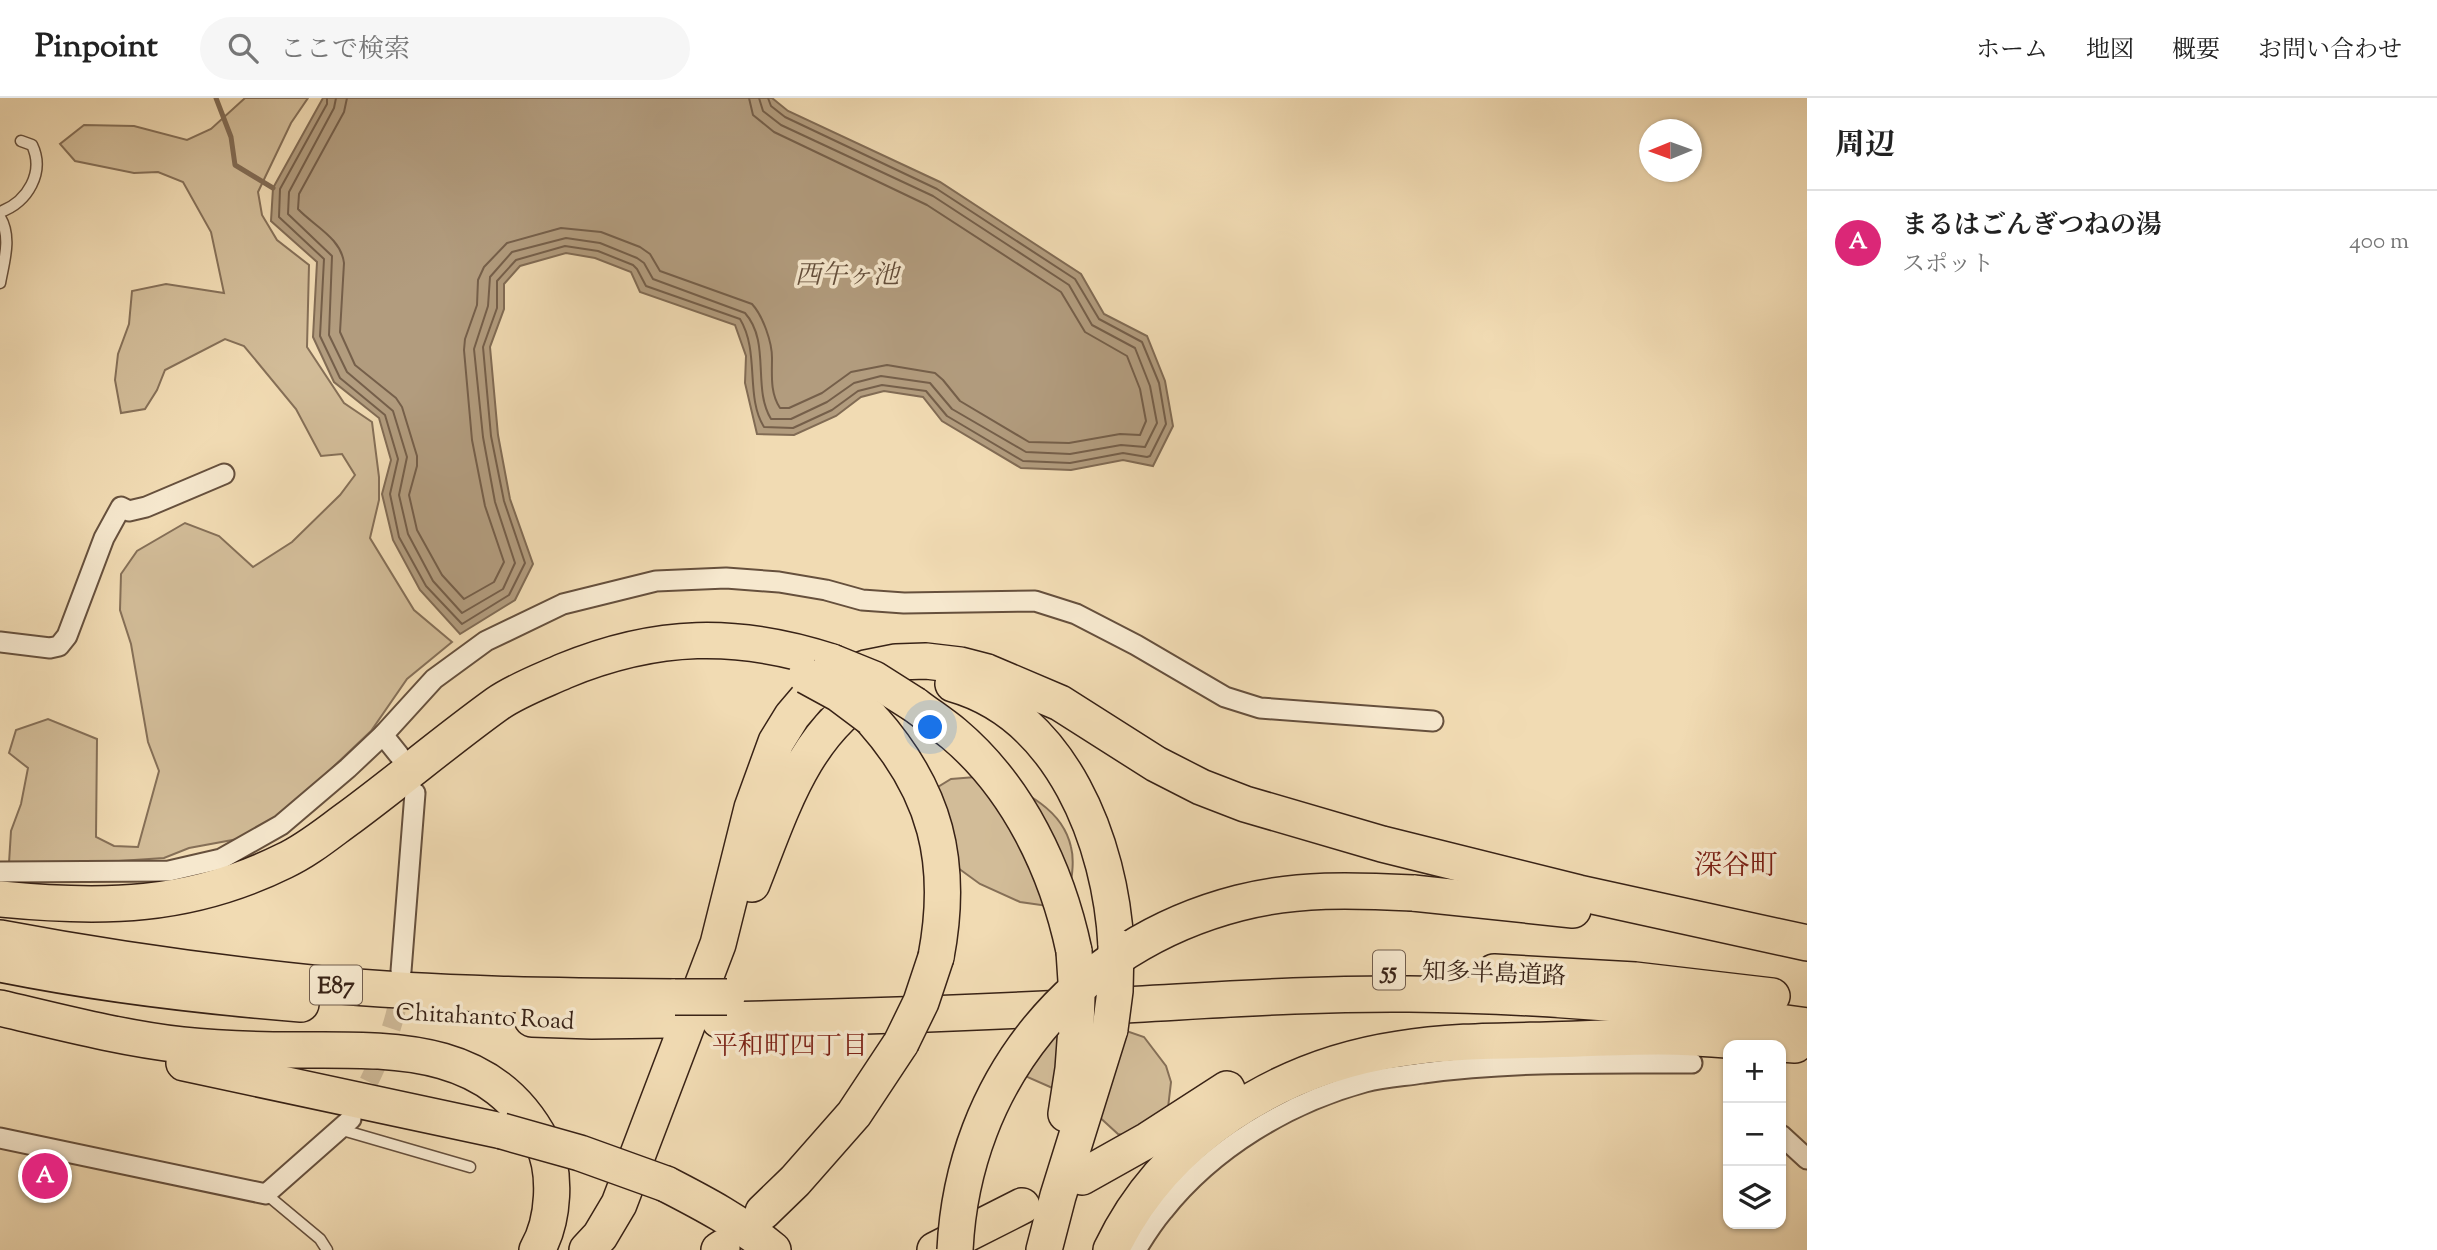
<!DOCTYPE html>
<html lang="ja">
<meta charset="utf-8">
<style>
body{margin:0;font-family:"Sorts Mill Goudy","Noto Serif JP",serif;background:#f6f6f6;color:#222}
.controls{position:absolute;right:21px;bottom:21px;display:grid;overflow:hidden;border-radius:14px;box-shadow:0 2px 5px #0004}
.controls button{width:63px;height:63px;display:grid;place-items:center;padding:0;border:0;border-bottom:2px solid #e0e0e0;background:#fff;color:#222;font:35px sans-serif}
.compass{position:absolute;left:1639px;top:21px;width:63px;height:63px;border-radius:50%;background:#fff;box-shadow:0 2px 5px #0004;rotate:269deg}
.you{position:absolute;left:931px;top:630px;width:24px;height:24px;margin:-18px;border:5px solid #fff;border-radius:50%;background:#1a73e8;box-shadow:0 0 0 10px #1a73e833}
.badge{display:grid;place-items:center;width:46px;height:46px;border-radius:50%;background:#db2777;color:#fff;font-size:23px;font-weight:700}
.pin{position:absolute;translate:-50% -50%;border:4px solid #fff;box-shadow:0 2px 7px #0006}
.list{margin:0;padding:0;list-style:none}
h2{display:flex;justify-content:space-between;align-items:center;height:91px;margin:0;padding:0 28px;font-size:30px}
h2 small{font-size:23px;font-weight:400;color:#767676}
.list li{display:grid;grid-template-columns:46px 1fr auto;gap:21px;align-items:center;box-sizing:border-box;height:105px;padding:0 28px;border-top:2px solid #e0e0e0}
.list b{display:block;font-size:26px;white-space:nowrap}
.list p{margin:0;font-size:23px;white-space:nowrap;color:#767676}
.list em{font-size:23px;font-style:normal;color:#767676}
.icon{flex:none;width:38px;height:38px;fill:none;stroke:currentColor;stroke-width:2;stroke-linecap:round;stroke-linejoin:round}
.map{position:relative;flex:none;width:1807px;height:1152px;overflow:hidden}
header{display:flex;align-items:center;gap:42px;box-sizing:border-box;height:98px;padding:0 35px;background:#fff;border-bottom:2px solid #e0e0e0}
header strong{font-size:33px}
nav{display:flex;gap:38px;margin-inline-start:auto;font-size:24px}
.search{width:490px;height:63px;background:#f6f6f6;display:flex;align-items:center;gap:18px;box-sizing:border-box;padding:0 24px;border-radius:38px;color:#767676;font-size:26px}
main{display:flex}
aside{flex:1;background:#fff}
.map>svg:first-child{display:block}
</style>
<header>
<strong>Pinpoint</strong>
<div class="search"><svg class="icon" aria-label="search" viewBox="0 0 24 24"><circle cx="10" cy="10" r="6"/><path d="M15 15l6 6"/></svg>ここで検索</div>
<nav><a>ホーム</a><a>地図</a><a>概要</a><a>お問い合わせ</a></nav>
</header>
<main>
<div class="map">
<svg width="1807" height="1152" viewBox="0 0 1807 1152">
<rect width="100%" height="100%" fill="#f1dbb3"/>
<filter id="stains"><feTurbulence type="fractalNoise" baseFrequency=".00286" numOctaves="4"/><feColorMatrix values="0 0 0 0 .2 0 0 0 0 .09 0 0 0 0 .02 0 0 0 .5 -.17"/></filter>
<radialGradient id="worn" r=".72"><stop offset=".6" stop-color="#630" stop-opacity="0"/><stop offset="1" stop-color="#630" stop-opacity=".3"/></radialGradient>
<!-- green -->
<g fill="#d2bc98" stroke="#856f57" stroke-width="2">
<path d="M245,0h63l-17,25 -33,69 4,23 15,25 32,25 -2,82 37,56 28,19 7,55v23l-9,38 44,72 38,32 -45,37 -36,52 -40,38 -38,37 -39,30 -65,12 -25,10 -75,5h-80l2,-32 10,-27 7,-36 -19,-15 7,-23 32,-11 49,20 -1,98 18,9 24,1 21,-76 -11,-29 -17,-98 -11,-34 1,-36 16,-23 48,-28 34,13 34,31 39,-25 48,-47 15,-20 -13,-21 -21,2 -25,-47 -52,-63 -19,-7 -60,31 -8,20 -12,19 -24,4 -6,-33 3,-26 11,-30 3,-33 34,-7 58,9 -13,-61 -28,-50 -25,-10 -24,1 -59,-12 -15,-17 24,-19 50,1 53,14 24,-11z"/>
<path d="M988,678c34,15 74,31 83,71 4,15 0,34 -2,49l-21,10 -28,-4 -40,-18 -33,-24 -14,-70 18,-11z"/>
<path d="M1109,927l35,12 22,29 5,16 -5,43 -25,14 -23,-5 -23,-21 -38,-23 -32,-14 4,-38z"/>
</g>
<!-- water -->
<path fill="#b29c7e" stroke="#816b54" stroke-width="2" d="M323,0h449l16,13 152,71 141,92 23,40 43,22 18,45 8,45 -20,40 -30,-6 -52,10 -50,-2 -79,-47 -19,-24 -39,-6 -23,6 -25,19 -42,19 -37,-1 -12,-51 1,-27 -11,-31 -95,-33 -9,-20 -36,-14 -29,-5 -46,13 -16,18v25l-14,38 8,88 12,64 23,65 -18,36 -55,34 -40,-44 -27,-50 -11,-46 9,-34 -12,-42 -45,-36 -21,-45 4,-75 -46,-41 2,-33z"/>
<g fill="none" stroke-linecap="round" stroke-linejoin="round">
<!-- shore -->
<g stroke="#755f4a" stroke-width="2">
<path d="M327,0v6l-47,85 -1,28 45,42 -4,77 20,42 45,37 13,44 -8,35 9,43 27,49 36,38 47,-29 16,-32 -21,-62 -13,-65 -8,-89 14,-39v-27l19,-21 49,-14 33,5 35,14 4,4 9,17 94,33c20,33 5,78 24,108l29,1 39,-18 26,-19 24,-6 44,6 21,25 76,45 47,2 53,-10 24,4 3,-1 16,-32 -7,-41 -17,-41 -43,-23 -24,-40 -138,-90 -152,-72 -14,-11 -3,-8"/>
<path d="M336,0l-2,10 -45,84 -1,22 44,42 -3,79 18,37 46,39 14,46 -8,38 9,39 25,47 29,32 41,-24 12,-26 -20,-61 -12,-65 -9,-88 14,-43 2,-29 22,-25 54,-14 34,5 37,15 7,5 9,16 92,34c26,29 7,75 26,106h20l36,-17 27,-19 27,-7 49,7 22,26 74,43 44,2 51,-9 24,2 12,-24 -7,-37 -15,-38 -43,-23 -23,-40 -136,-89 -152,-71 -18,-14 -4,-13"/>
<path d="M347,0l-3,14 -45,82 -1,15c16,17 43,29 46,54l-4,69 15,33 41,33 6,9 15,49v10l-8,29 8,35 25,45 22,24 30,-17 10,-20 -19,-56 -13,-66 -8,-90 1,-11 12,-34 1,-25 6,-13 23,-24 54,-15 40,4 39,15 10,7 10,17 92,33c11,12 20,38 20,54 0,17 -2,35 8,50h9l33,-15 29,-21 36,-7 48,8 8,7 17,21 69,41 40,1 51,-9 20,1 6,-14 -6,-32 -13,-33 -42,-24 -24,-40 -134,-87 -153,-73 -21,-17 -4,-17"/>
</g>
<!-- stream -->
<path stroke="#816b54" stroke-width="5" d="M216,0l15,39 4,28 38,23"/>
<!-- street-tunnel -->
<path stroke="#ccb694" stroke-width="19" stroke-dasharray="19 10" stroke-linecap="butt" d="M356,1010c18,-37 43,-84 44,-126"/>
<defs>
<g id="lane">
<path d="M0,114c28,-10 45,-40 32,-67l-11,-4"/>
<path d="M0,119c12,20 4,44 0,66"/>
<path d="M339,1031l131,38"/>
<path d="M266,1096l54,45 7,11"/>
</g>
<g id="street">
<path d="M0,544l50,6 9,-2 8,-10 37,-98 17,-31 8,4 17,-4 78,-33"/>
<path d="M383,637l16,20"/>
<path d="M0,774l169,-1 52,-12 60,-34 67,-57 35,-33 51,-56 52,-38 77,-37 93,-23 70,-3 53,4 47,8 36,10 42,3 131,-2 41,13 60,31 89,52 35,11 173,13"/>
<path d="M401,873l14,-178"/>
<path d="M1781,1037l26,24"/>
<path d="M0,1040l266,56 85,-75"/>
<path d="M1136,1152c8,-13 17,-27 27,-39 50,-63 125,-108 202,-129 19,-5 39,-6 58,-9 89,-12 180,-10 269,-10"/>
</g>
<g id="highway">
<path d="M953,586c109,31 158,159 163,262"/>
<path d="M915,607c13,10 27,19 39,29 64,54 103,136 120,217"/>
<path d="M871,620c65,73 83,144 65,239"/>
<path d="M752,786c29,-73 53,-156 126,-195"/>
<path d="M1413,795l160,17"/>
<path d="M0,801c103,10 189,9 284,-38 24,-11 45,-29 66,-44 50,-37 97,-77 147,-113 20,-14 45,-23 67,-33 92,-38 173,-40 268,-9"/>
<path d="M0,840c106,20 213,35 320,46 118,11 237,12 355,13"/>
<path d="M0,866c99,20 201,32 301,40"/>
<path d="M1494,874l141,8 137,16"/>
<path d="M0,910c60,14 121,30 182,37 37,4 75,5 112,5 95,0 197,-7 248,92 15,30 12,79 -5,108"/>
<path d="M532,921l60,2 76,-1"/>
<path d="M719,922c128,-3 256,-7 383,-14 102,-5 205,-13 307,-12 133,1 266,13 398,32"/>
<path d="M184,965l318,68"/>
<path d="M1066,1016l7,-45 3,-41"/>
<path d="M1082,1079l66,-37 79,-51"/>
<path d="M666,1086c37,19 75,39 107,66"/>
<path d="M763,1114l32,-31 59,-67 47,-71"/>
<path d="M587,1152l13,-14 19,-32 99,-260 34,-136 24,-66 16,-26 17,-20 26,-17 31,-11 30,-6 30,-1 34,4 27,7 73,31 96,61 45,23 44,17 137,40 197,49 228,50"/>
<path d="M719,1152l3,-2"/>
<path d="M935,1152l87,-44"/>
<path d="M1044,1152l14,-54 52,-167"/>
<path d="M1111,1152c53,-112 168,-183 288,-201 48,-8 99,-8 148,-9 37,-1 74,-3 111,-3 46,0 92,5 137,8"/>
</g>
</defs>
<!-- lane casing -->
<use href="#lane" stroke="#66503d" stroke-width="13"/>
<!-- street casing -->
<use href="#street" stroke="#66503d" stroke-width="23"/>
<!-- highway casing -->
<use href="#highway" stroke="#382216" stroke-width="38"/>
<!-- lane -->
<use href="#lane" stroke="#f6e8ce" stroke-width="10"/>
<!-- street -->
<use href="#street" stroke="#f6e8ce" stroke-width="19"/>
<!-- highway -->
<use href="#highway" stroke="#f1dbb3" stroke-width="35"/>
<defs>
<g id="highway-bridge">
<path d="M832,564l42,17 41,26"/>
<path d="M806,578l33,18 32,24"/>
<path d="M1074,853l3,45 -1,32"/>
<path d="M675,899h52"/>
<path d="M1110,931l5,-38 1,-45"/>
<path d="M901,945l20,-41 15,-45"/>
<path d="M502,1033l78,22 86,31"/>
<path d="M955,1152c8,-169 120,-305 284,-347 57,-15 115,-13 174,-10"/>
</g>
</defs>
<!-- highway-bridge casing -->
<use href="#highway-bridge" stroke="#382216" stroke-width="38" stroke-linecap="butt"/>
<!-- highway-bridge -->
<use href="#highway-bridge" stroke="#f1dbb3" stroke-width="35"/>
</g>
<g text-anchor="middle" stroke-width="7" stroke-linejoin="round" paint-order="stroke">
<!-- shield labels -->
<g fill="#f6e8ce" stroke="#715d4d" stroke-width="2">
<rect x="1373" y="852.5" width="32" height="39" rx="5"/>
<rect x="310" y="867.5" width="52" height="39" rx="5"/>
</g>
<g font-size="23" font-weight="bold" fill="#382216">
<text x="1389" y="880">55</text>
<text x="336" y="895">E87</text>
</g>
<!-- street labels -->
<g font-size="24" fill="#382216" stroke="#f6e8ce">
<text transform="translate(1494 875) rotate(2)" y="8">知多半島道路</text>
<text transform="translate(485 918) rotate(3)" y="8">Chitahanto Road</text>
</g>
<!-- water labels -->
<g font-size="26" font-style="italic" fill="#634d3a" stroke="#f6e8ce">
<text x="847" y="185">西午ヶ池</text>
</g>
<!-- neighbourhood labels -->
<g font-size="26" fill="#7a1f14" stroke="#f6e8ce">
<text x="790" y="956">平和町四丁目</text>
</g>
<!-- quarter labels -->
<g font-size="28" fill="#7a1f14" stroke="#f6e8ce">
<text x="1736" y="776">深谷町</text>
</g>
</g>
<rect width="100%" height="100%" filter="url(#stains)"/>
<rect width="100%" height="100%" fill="url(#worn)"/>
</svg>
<div class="controls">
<button>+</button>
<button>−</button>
<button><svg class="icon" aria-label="layers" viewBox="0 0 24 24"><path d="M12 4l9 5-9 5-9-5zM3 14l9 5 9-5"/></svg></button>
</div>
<svg class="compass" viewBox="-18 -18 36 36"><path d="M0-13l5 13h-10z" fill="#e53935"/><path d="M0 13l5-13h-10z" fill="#767676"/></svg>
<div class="you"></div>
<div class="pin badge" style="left:45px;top:1078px">A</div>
</div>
<aside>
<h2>周辺<small></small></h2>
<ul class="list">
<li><span class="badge">A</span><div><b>まるはごんぎつねの湯</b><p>スポット</p></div><em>400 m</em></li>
</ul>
</aside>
</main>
